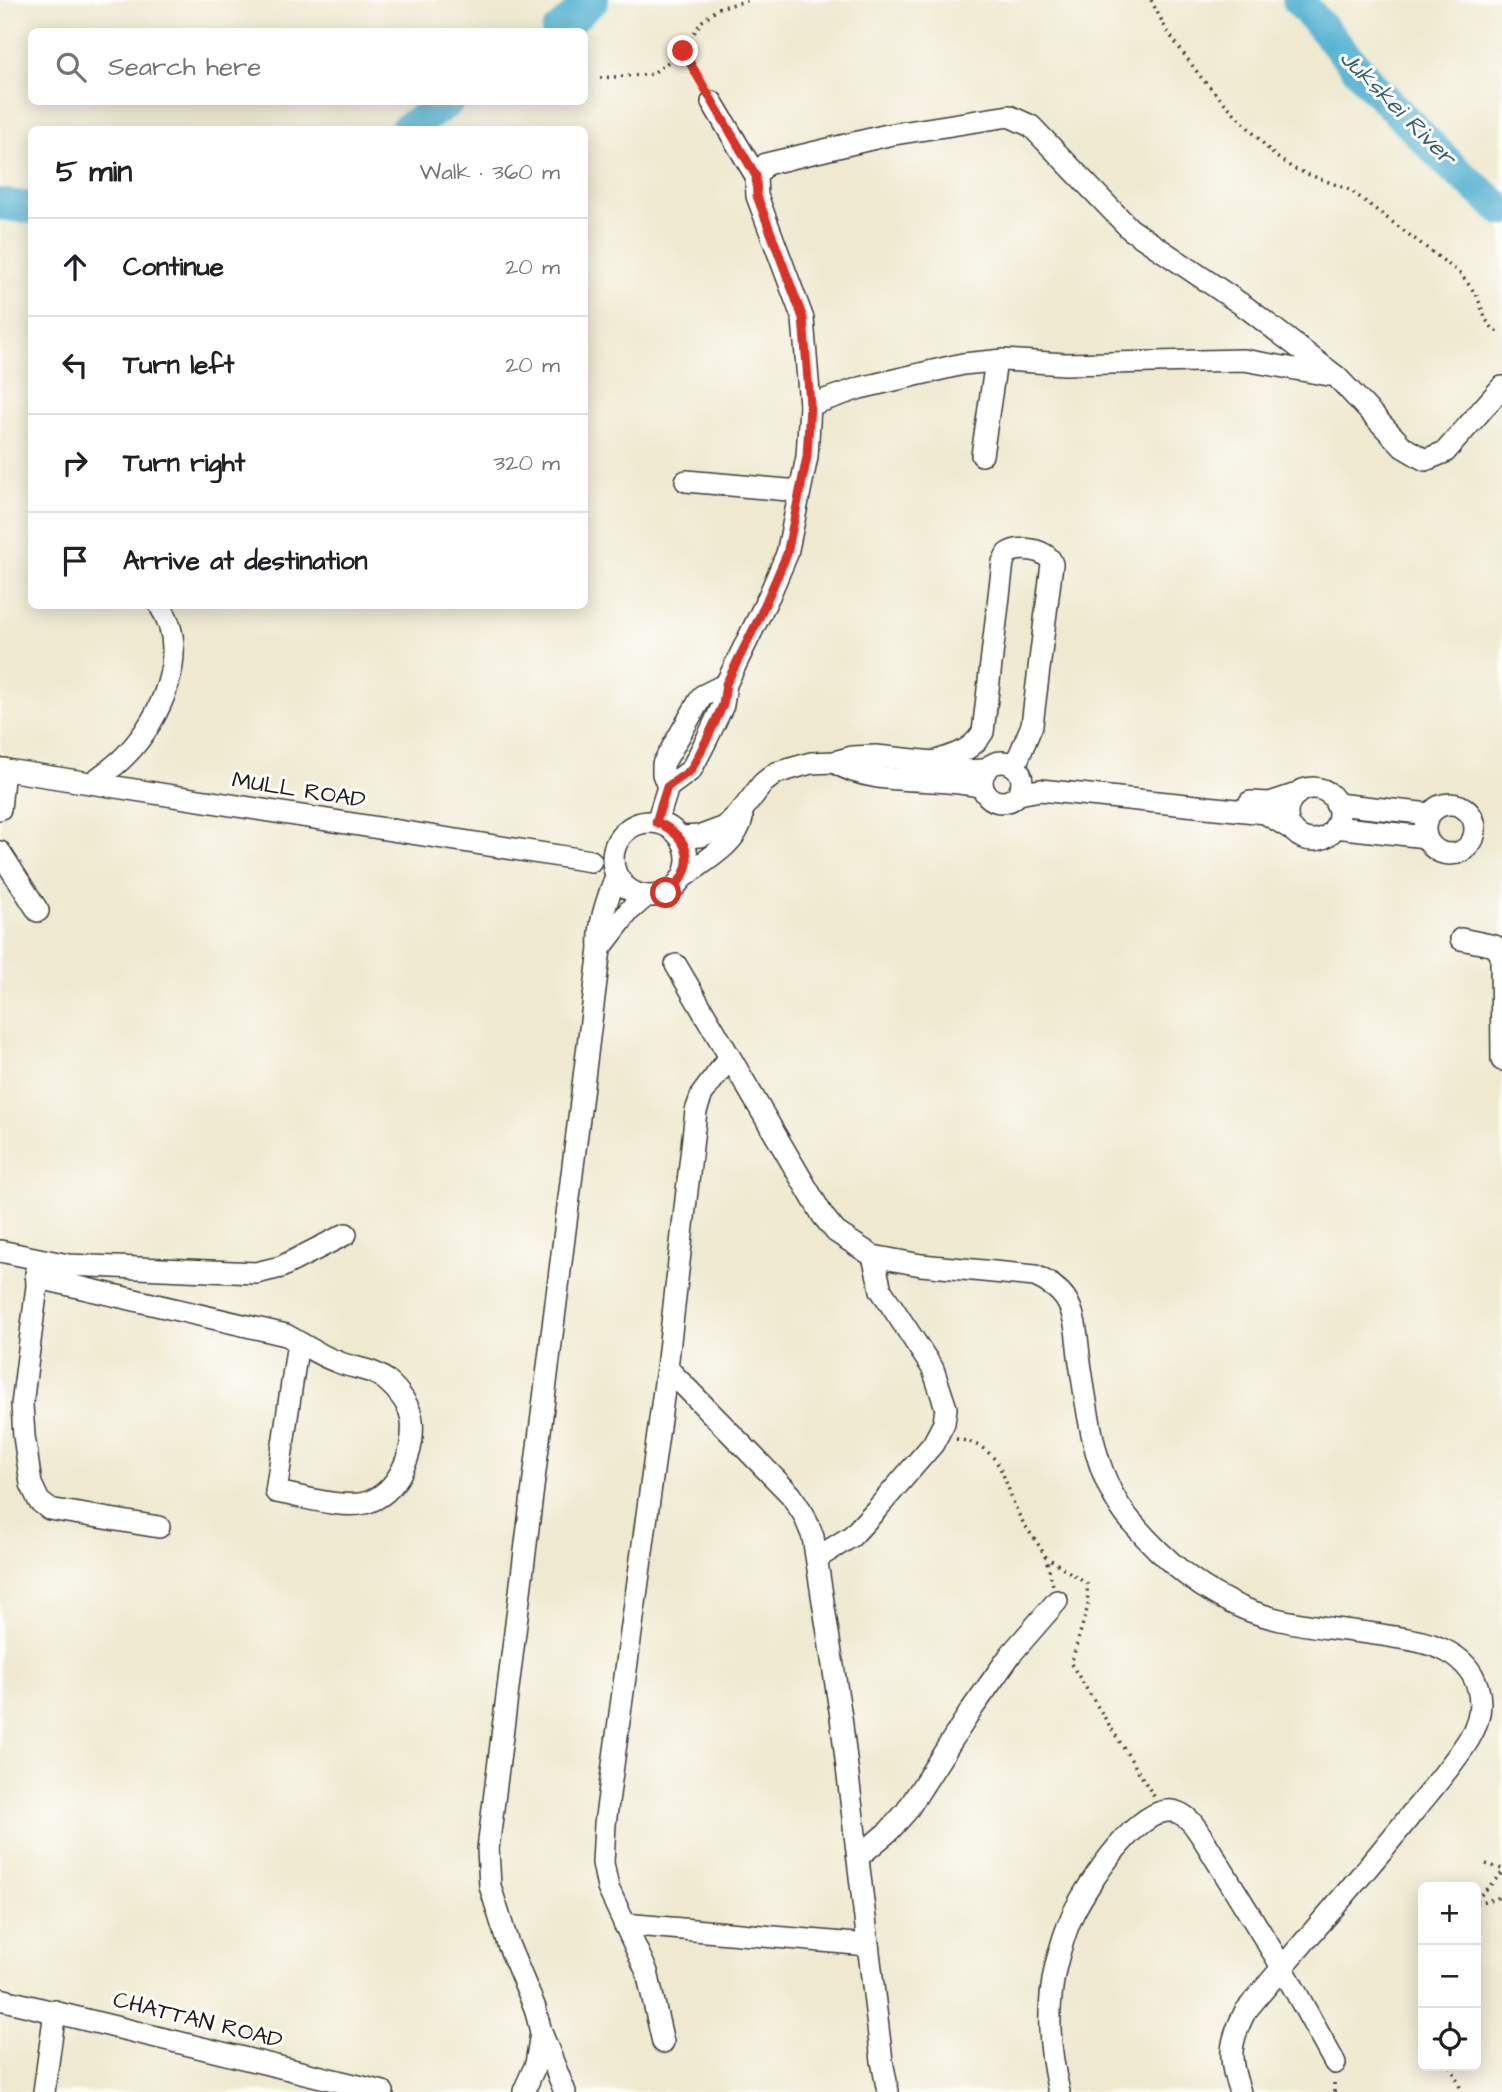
<!DOCTYPE html>
<meta charset="utf-8">
<style>
body{margin:0;font-family:"Architects Daughter",sans-serif;background:#f2f2f2;color:#202124}
.controls{position:absolute;right:21px;bottom:21px;display:grid;overflow:hidden;border-radius:10px;box-shadow:0 4px 18px #0003}
.controls button{width:63px;height:63px;display:grid;place-items:center;padding:0;border:0;border-bottom:2px solid #e0e0e0;background:#fff;color:#202124;font:35px sans-serif}
.stop{position:absolute;width:21px;height:21px;margin:-16px;border:5px solid #d93025;border-radius:50%;background:#fff}
.stop.end{background:#d93025;border-color:#fff;box-shadow:0 2px 7px #0008}
.list{margin:0;padding:0;list-style:none}
h2{display:flex;justify-content:space-between;align-items:center;height:91px;margin:0;padding:0 28px;font-size:30px}
h2 small{font-size:23px;font-weight:400;color:#757577}
.list li{display:grid;grid-template-columns:46px 1fr auto;gap:21px;align-items:center;box-sizing:border-box;height:98px;padding:0 28px;border-top:2px solid #e0e0e0}
.list b{display:block;font-size:26px;white-space:nowrap}
.list em{font-size:23px;font-style:normal;color:#757577}
.icon{flex:none;width:38px;height:38px;fill:none;stroke:currentColor;stroke-width:2;stroke-linecap:round;stroke-linejoin:round}
.map{position:relative;flex:none;width:1502px;height:2092px;overflow:hidden}
.search{position:absolute;background:#fff;box-shadow:0 4px 18px #0003;left:28px;top:28px;width:560px;height:77px;display:flex;align-items:center;gap:18px;box-sizing:border-box;padding:0 24px;border-radius:10px;color:#757577;font-size:26px}
.panel{position:absolute;background:#fff;box-shadow:0 4px 18px #0003;left:28px;top:126px;width:560px;height:483px;border-radius:10px}
.map>svg:first-child{display:block}
</style>
<div class="map">
<svg width="1502" height="2092" viewBox="0 0 1502 2092">
<rect width="100%" height="100%" fill="#fdfcf7"/>
<filter id="ink" filterUnits="userSpaceOnUse"><feTurbulence type="fractalNoise" baseFrequency=".0143" numOctaves="2"/><feDisplacementMap in="SourceGraphic" scale="14" xChannelSelector="R" yChannelSelector="G"/><feConvolveMatrix kernelMatrix="1 2 1 2 8 2 1 2 1" color-interpolation-filters="sRGB"/></filter>
<filter id="wash" filterUnits="userSpaceOnUse"><feTurbulence type="fractalNoise" baseFrequency=".00686" numOctaves="4" result="noise"/><feDisplacementMap in="SourceGraphic" scale="28" xChannelSelector="R" yChannelSelector="G"/><feGaussianBlur stdDeviation="1.57" result="paint"/><feColorMatrix in="noise" values="0 0 0 0 0 0 0 0 0 0 0 0 0 0 0 0 0 1.4 0 .05"/><feComposite in="paint" operator="in"/></filter>
<g filter="url(#wash)">
<rect width="100%" height="100%" fill="#eee9cf"/>
<g fill="none" stroke-linecap="round" stroke-linejoin="round">
<!-- river -->
<g stroke="#53b2d2" stroke-width="32">
<path d="M1298,0l78,90 75,76 51,44"/>
<path d="M557,32l36,-32"/>
<path d="M405,130l43,-28"/>
<path d="M0,204l32,4"/>
</g>
</g>
</g>
<g filter="url(#ink)">
<g fill="none" stroke-linecap="round" stroke-linejoin="round">
<defs>
<g id="minor">
<path d="M712,102l44,74"/>
<path d="M810,405l50,-17 103,-24 41,-4 61,4 179,-4 85,15"/>
<path d="M982,455l14,-94"/>
<path d="M686,481l113,10"/>
<circle cx="1002" cy="782" r="20"/>
<path d="M834,762c41,26 102,13 148,25"/>
<path d="M933,762c21,-7 38,-10 50,-30l20,-170 4,-8c11,-9 41,-5 45,10l-20,161 -17,41"/>
<path d="M0,769l591,92"/>
<path d="M92,783c11,-9 24,-17 34,-28 35,-36 65,-103 34,-149"/>
<path d="M668,787l23,-17 16,-31 16,-34 3,-21 43,-88 18,-42 20,-97 3,-52 -7,-86 -46,-123 -1,-20 10,-12 122,-29 121,-19 22,10 99,103 117,79 90,69 66,70 22,13 20,-8 57,-65"/>
<circle cx="1313" cy="814" r="26"/>
<path d="M1019,794l21,-4 225,23 28,17"/>
<path d="M1250,802l20,1 27,-9"/>
<circle cx="1450" cy="829" r="25"/>
<path d="M1336,804l94,10"/>
<path d="M0,809l4,-40"/>
<circle cx="650" cy="859" r="37"/>
<path d="M657,822l11,-35 -5,-13v-10l39,-68 24,-12"/>
<path d="M1335,827l91,10"/>
<path d="M680,837l21,-1 24,-9 18,-18 20,-26 13,-10 35,-10 23,-1 18,-5 24,-1 57,6 27,9 26,-1"/>
<path d="M0,852l38,59"/>
<path d="M682,878c20,-16 55,-33 60,-60"/>
<path d="M1461,939l34,7 6,9 1,105"/>
<path d="M600,949l29,-38 16,-14"/>
<path d="M676,965l147,251 13,16 37,24 48,9 114,11c11,5 23,12 30,22 11,16 12,40 14,58 9,55 13,119 51,164 31,37 70,71 115,89 47,19 100,19 149,28 16,2 33,5 48,12 38,17 48,55 27,90 -16,26 -37,50 -56,73 -54,69 -113,133 -168,200 -16,31 -17,47 -5,80"/>
<path d="M0,1251l68,14 188,8 25,-6 65,-33"/>
<path d="M36,1260l1,26 -15,119 2,31 7,48 8,17 10,8 110,18"/>
<path d="M36,1275l12,5 238,55c17,9 34,21 52,27 17,7 36,7 49,19 11,9 24,26 25,40 3,31 -14,73 -47,82 -24,6 -64,-7 -89,-11l22,-150"/>
<path d="M667,1368l124,127 13,20 9,22 28,180 41,344 6,31"/>
<path d="M817,1558l35,-22 24,-26 57,-66 11,-21 2,-15 -13,-39 -52,-79 -8,-34"/>
<path d="M858,1857l31,-26 17,-19 66,-103 39,-55 46,-53"/>
<path d="M624,1924l244,21"/>
<path d="M0,1999l383,93"/>
<path d="M663,2042l-16,-70 -39,-84 -5,-25 2,-39 62,-456 29,-257 6,-17 27,-36"/>
<path d="M524,2091l12,-27 5,-31"/>
<path d="M44,2092l11,-81"/>
<path d="M565,2092l-24,-60 -6,-24 -27,-64 -18,-58 -2,-37 112,-900c-2,-27 7,-48 16,-73"/>
<path d="M1059,2092c-10,-43 -13,-83 -3,-127 4,-16 10,-36 17,-51 13,-27 70,-118 106,-101 12,5 18,17 25,27l78,127 53,96"/>
</g>
</defs>
<!-- minor casing -->
<use href="#minor" stroke="#3c3b37" stroke-width="24"/>
<!-- path -->
<g stroke="#3c3b37" stroke-width="3.5" stroke-dasharray="2 5" stroke-linecap="butt">
<path d="M1151,0l16,31 36,49 72,76 19,13 56,21 111,84 16,22 9,24 9,11 7,1"/>
<path d="M683,52l21,36"/>
<path d="M600,78l52,-4 31,-23 18,-29 17,-14 33,-8"/>
<path d="M956,1439c49,7 46,43 64,78 7,13 17,24 24,37 4,9 6,21 9,31"/>
<path d="M1045,1556l42,28 1,22 -17,58 84,134"/>
<path d="M1486,1864l16,5"/>
<path d="M1476,1900l26,-27"/>
<path d="M1476,1903l26,-6"/>
<path d="M1451,2066l11,26"/>
<path d="M1334,2092v-12"/>
</g>
<!-- minor -->
<use href="#minor" stroke="#fff" stroke-width="21"/>
</g>
</g>
<g fill="none" stroke-linecap="round" stroke-linejoin="round" filter="url(#ink)">
<!-- route -->
<path stroke="#d93025" stroke-width="9" d="M666,893c33,-22 26,-57 -10,-71l11,-35 24,-17 16,-31 16,-34 3,-21 33,-66 28,-64 20,-97 3,-52 -7,-87 -46,-122 -1,-20 -73,-125"/>
</g>
<g text-anchor="middle" stroke-width="6" stroke-linejoin="round" paint-order="stroke">
<!-- street labels -->
<g font-size="23" fill="#1c1c1c" stroke="#fdfcf7">
<text transform="translate(299 789) rotate(9)" y="8">MULL ROAD</text>
<text transform="translate(198 2019) rotate(14)" y="8">CHATTAN ROAD</text>
</g>
<!-- water labels -->
<g font-size="24" font-style="italic" fill="#35606e" stroke="#fdfcf7">
<text transform="translate(1398 107) rotate(45)" y="8">Jukskei River</text>
</g>
</g>
</svg>
<div class="controls">
<button>+</button>
<button>−</button>
<button><svg class="icon" aria-label="locate" viewBox="0 0 24 24"><circle cx="12" cy="12" r="6"/><path d="M12 2v4M12 18v4M2 12h4M18 12h4"/></svg></button>
</div>
<div class="stop" style="left:666px;top:893px"></div>
<div class="stop end" style="left:683px;top:51px"></div>
<div class="search"><svg class="icon" aria-label="search" viewBox="0 0 24 24"><circle cx="10" cy="10" r="6"/><path d="M15 15l6 6"/></svg>Search here</div>
<section class="panel">
<h2>5 min<small>Walk · 360 m</small></h2>
<ul class="list">
<li><svg class="icon" aria-label="ahead" viewBox="0 0 24 24"><path d="M12 20V5M6 11l6-6 6 6"/></svg><div><b>Continue</b></div><em>20 m</em></li>
<li><svg class="icon" aria-label="left" viewBox="0 0 24 24"><path d="M17 20v-9H6M10 6l-5 5 5 5"/></svg><div><b>Turn left</b></div><em>20 m</em></li>
<li><svg class="icon" aria-label="right" viewBox="0 0 24 24"><path d="M7 20v-9h11M14 6l5 5-5 5"/></svg><div><b>Turn right</b></div><em>320 m</em></li>
<li><svg class="icon" aria-label="arrive" viewBox="0 0 24 24"><path d="M6 21V4h12l-3 4 3 4H6"/></svg><div><b>Arrive at destination</b></div></li>
</ul>
</section>
</div>
